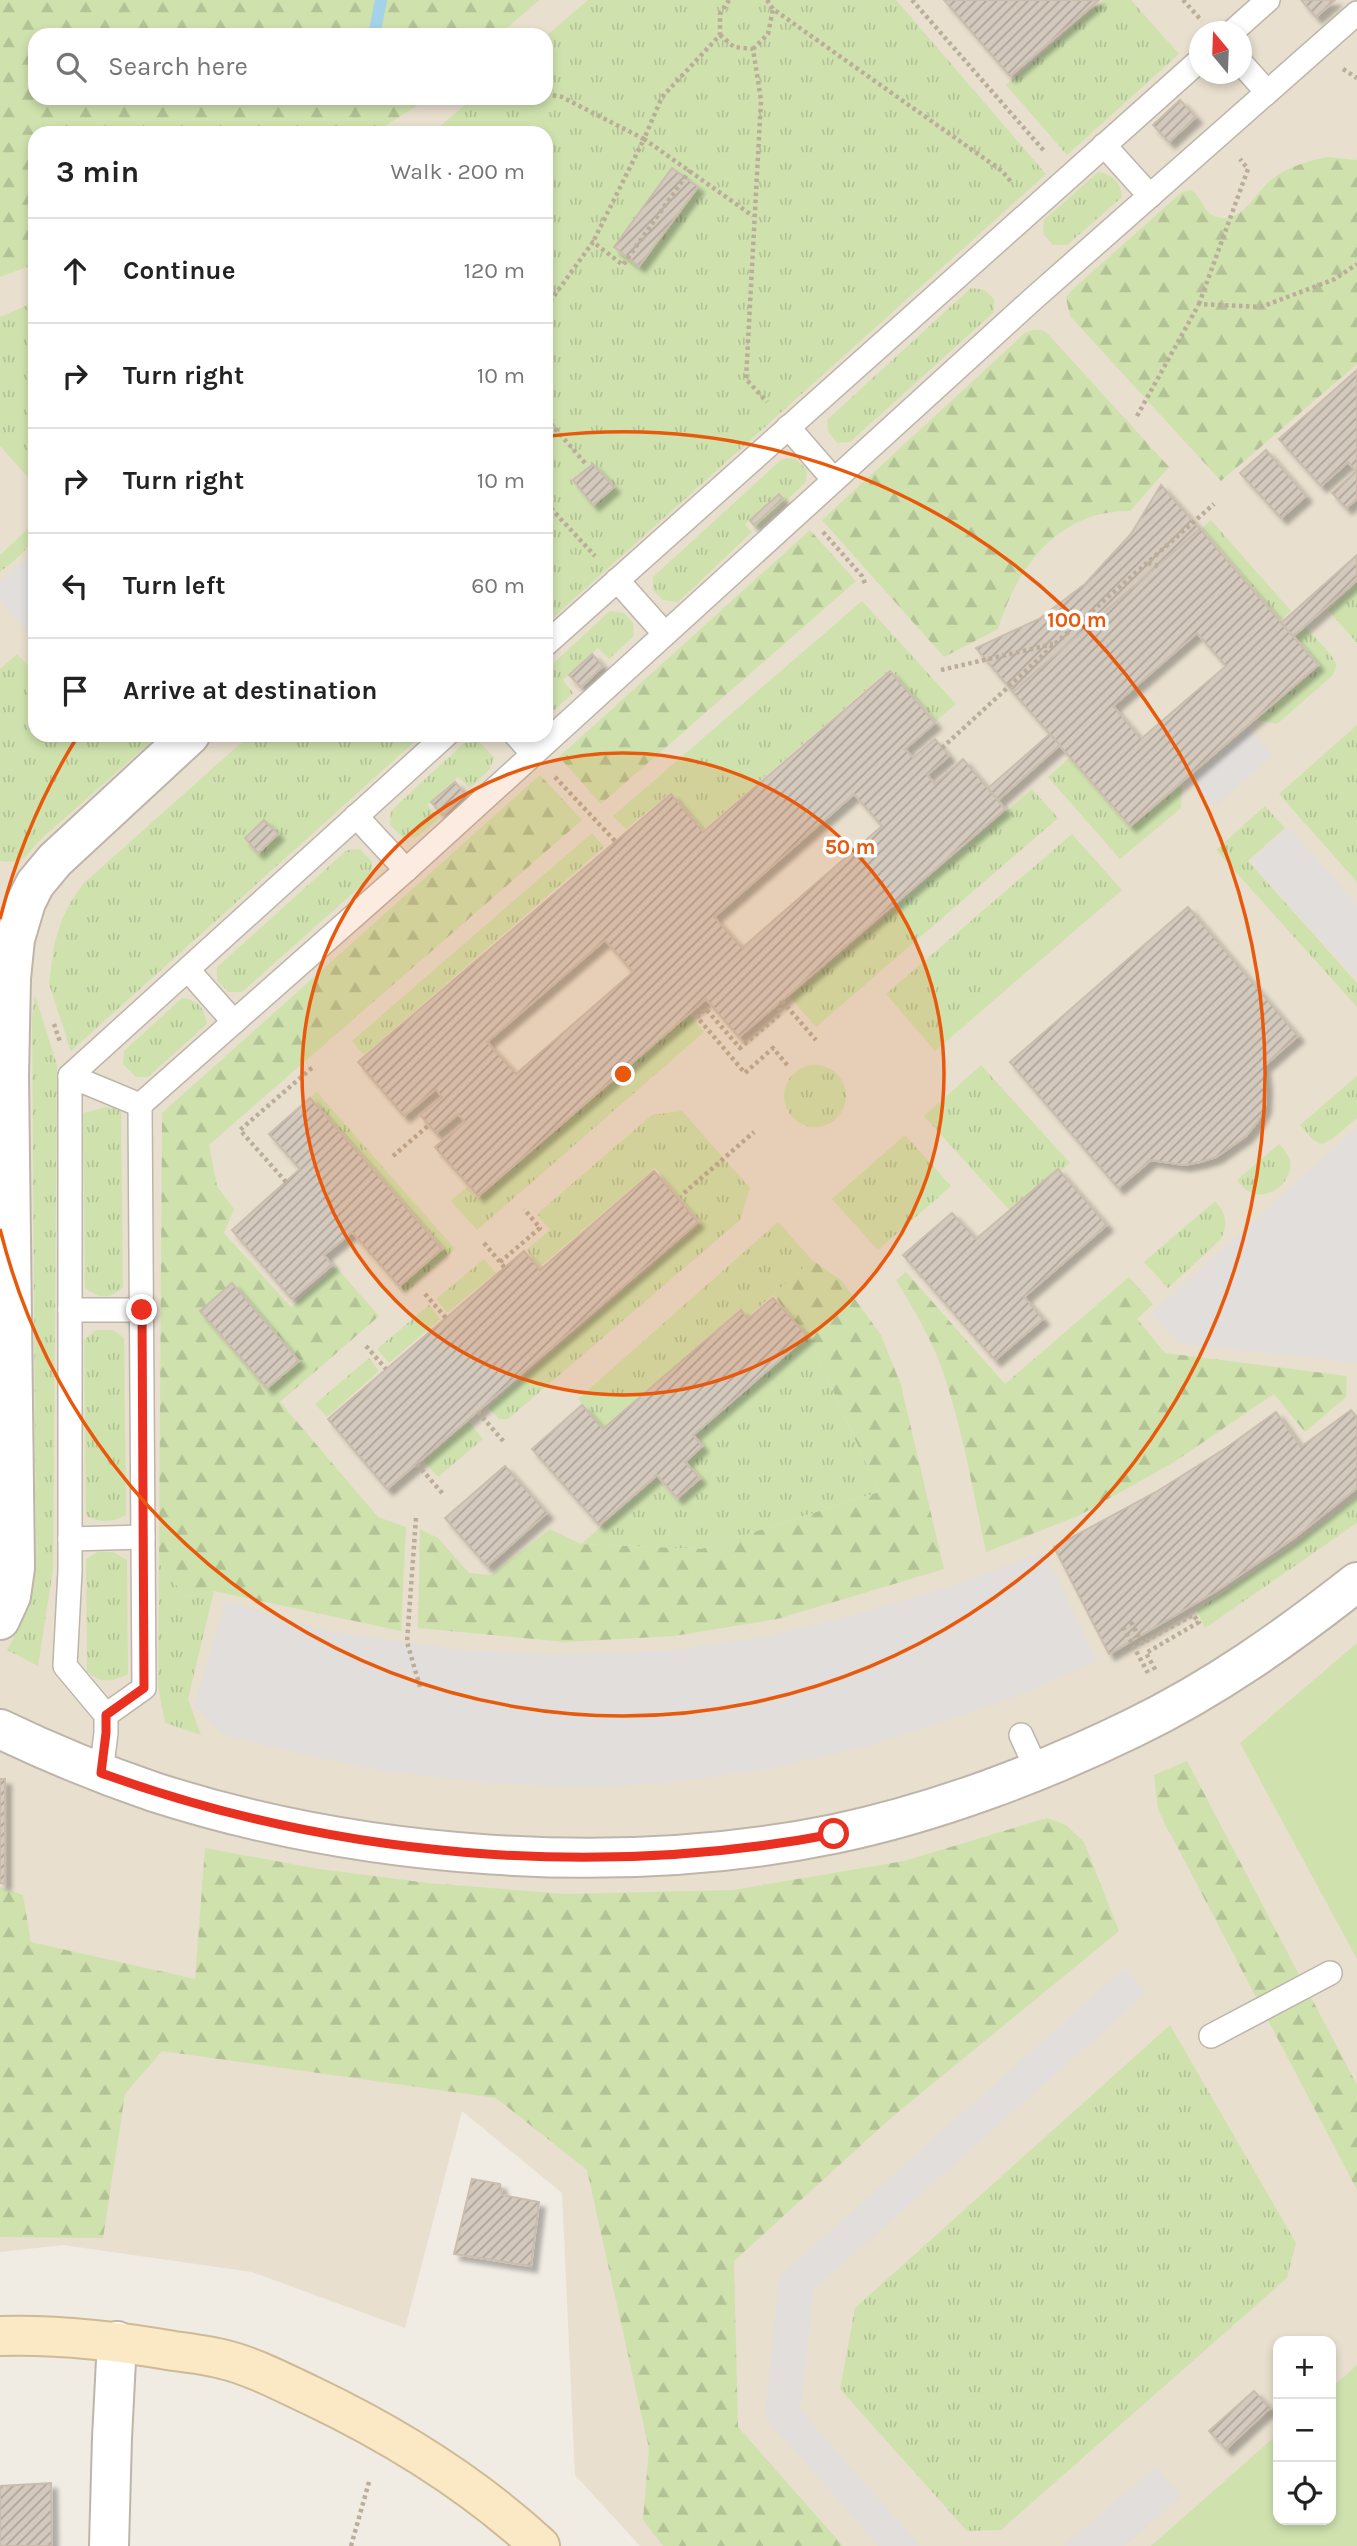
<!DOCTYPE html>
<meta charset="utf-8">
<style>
body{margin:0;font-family:Karla,sans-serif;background:#f2f2f2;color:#222}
.controls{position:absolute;right:21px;bottom:21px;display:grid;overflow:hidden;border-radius:14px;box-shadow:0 4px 10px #0003}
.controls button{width:63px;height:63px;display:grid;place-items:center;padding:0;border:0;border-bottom:2px solid #e0e0e0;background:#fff;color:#222;font:35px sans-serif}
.compass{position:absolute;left:1189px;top:21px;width:63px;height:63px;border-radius:50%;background:#fff;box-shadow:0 4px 10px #0003;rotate:341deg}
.stop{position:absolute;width:21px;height:21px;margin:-16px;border:5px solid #e93021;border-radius:50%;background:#fff}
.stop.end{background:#e93021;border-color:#fff;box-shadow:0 2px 7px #0008}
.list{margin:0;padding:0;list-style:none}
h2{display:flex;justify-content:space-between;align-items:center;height:91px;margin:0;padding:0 28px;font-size:30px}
h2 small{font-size:23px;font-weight:400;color:#767676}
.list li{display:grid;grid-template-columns:46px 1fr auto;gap:21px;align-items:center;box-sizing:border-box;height:105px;padding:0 28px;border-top:2px solid #e0e0e0}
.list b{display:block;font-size:26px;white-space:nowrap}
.list em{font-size:23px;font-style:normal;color:#767676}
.icon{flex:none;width:38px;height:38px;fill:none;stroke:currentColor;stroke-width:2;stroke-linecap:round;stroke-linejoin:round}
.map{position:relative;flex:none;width:1357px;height:2546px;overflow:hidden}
.search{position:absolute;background:#fff;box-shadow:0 4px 10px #0003;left:28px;top:28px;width:525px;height:77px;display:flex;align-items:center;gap:18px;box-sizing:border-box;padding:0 24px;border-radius:21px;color:#767676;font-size:26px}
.panel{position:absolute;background:#fff;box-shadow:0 4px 10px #0003;left:28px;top:126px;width:525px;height:616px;border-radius:21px}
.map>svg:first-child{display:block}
</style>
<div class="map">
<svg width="1357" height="2546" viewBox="0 0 1357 2546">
<defs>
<pattern id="grass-tufts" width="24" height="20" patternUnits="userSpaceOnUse" patternTransform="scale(1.75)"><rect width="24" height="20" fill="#cfe2ae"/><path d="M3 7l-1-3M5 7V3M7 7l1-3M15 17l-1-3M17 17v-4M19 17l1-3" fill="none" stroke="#b3c396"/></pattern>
<pattern id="forest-firs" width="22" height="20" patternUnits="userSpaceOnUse" patternTransform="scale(1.75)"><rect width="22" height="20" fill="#cfe2ae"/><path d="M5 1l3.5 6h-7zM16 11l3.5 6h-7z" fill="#b3c396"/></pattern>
<pattern id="building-hatch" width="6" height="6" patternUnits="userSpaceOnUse" patternTransform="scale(1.75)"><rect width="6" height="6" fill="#d4c9bd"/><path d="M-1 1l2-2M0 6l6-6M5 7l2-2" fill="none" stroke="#aea49a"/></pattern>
<filter id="shadow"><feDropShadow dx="6" dy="6" stdDeviation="2" flood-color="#0004"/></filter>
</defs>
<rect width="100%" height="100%" fill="#f0ebe3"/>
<!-- education -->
<path fill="#e8dfce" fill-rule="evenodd" d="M0,0h1357v2546h-717l-65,-71 -13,-282 -100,-82 -57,217 -153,-56 -189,-27 -63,7zM1200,32h42v42h-42zM35,35h511v63h-511zM35,133h511v602h-511zM1278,2341h53v179h-53z"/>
<!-- grass -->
<g fill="url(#grass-tufts)">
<path d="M588,0h308l150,174 -500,450v-491h-114l41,-35h73v-62z"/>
<path d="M1103,0h28l48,54 -112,101 -61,-70z"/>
<path d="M1098,172c15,3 22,9 24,25l-55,48h-14l-10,-11 1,-14z"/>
<path d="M971,288l14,2 9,9v13l-144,130 -13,1 -9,-11 -1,-12z"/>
<path d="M35,302v183l-35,-39v-129z"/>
<path d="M795,458l12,12 -1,12 -50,47 -8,-8 -3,4 7,7 -74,70 -15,-2 -10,-10v-13l129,-118z"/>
<path d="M1211,520l80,91 -10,9 -79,-92z"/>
<path d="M30,527c6,21 -16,33 -30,45v-17z"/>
<path d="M1357,584v59l-29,-33z"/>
<path d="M862,601l94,103 -20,17 -46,-52 -186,160 -33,-37 -45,37 -13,-13z"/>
<path d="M610,611l14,2 9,10 1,13 -25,23 -11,-11 -35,32 10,13 -22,20 -5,-2v-41z"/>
<path d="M1306,628c6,7 29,28 30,37 0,4 -2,8 -4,11l-55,48 -20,-4 63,-54 -24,-30z"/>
<path d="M17,654l18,20v61h124l-117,103 -18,20 -13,4 -11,-1v-192z"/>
<path d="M1357,725v157l-78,-88z"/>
<path d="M250,735h172l-351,316 -22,-67 5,-39 7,-23 9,-19 14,-20z"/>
<path d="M479,742l15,15 -4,12 -20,19 -12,-11 -31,28 12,13 -22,19 -14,1 -13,-13 1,-14 73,-68z"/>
<path d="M1069,758l61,70 52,-43 -1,23 -61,51 -72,-82z"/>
<path d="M1032,789l26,29 -242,209 -26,-30z"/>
<path d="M1265,806l20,22 -37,33 109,122v24l-141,-157z"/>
<path d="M592,833l12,14 -240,208 -12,-14z"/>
<path d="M1072,834l50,56 -187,161 -49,-57z"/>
<path d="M360,849l12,13 -1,15 -129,115h-14l-11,-12v-13l130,-117z"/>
<path d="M35,995l22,70 -4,504 -15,97 -31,-16c16,-27 23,-52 29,-82l-4,-550z"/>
<path d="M182,998c17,2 22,10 25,26l-59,53h-12l-13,-13 1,-13z"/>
<path d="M689,1014l15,18 -227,198 -26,-29 16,-14 11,12z"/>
<path d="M981,1065l89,98 -58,50 -88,-97z"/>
<circle cx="815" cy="1096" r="31"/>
<path d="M1357,1076v42l-26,22 -9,4 -9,-4 -13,-15z"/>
<path d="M317,1092l138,157 -50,44 -4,-6 43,-39 -133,-151z"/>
<path d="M106,1107l15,3 2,177c-15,13 -22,12 -38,1l-2,-175z"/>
<path d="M682,1111l68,77 -10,32 -232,199h-9l-11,-12 214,-184 -47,-55 -114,98 -15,-16 24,-20 -13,-16 115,-99z"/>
<path d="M905,1135l46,51 -73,64 -46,-51z"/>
<path d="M1279,1144c4,4 8,9 10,14 7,19 -15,40 -34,36 -8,-2 -13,-7 -18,-14z"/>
<path d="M1215,1201c11,12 14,24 5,39l-52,48 -24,-26z"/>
<path d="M778,1222l34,38 -64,57 -8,-8 -137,120 -25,-30z"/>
<path d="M484,1259l12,14 -49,40 -11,-14z"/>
<path d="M429,1305l11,14 -51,44 -12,-14z"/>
<path d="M96,1330h17l11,8 2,177c-15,8 -25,8 -40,1l-2,-176z"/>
<path d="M808,1336l71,156 -178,57 -120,-5 76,-66 21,23 24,-22 -15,-17 18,-16 -9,-11z"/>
<path d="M369,1358l10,13 -52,46 -12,-13z"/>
<path d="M469,1422l14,17 -45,38 -14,-16z"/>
<path d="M1357,1497v26l-152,105 -8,-18 98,-66z"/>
<path d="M98,1552h15l14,8 1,114c-17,8 -25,10 -41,-2l-1,-113z"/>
<path d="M159,1563l27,34 28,-6 -26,108 13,36 -36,-12 -7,-37z"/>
<path d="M1170,2025l126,218 -9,35 -286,252 -34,1 -127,-142 15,-81z"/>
</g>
<!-- forest -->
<g fill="url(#forest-firs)">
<path d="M0,0h539l-40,35h-464v63h393l-44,29 -15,6h-334v131l-35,13z"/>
<path d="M1328,157l29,3v204l-136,117 -151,-165 -4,-18 6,-8 110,-98 9,-2c10,6 11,19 21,25 28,14 43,-23 60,-36 17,-13 36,-18 56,-22z"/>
<path d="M1032,330h10l6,4 121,133 -39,44c-71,-1 -113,55 -132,118l-54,28 -122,-137 203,-187z"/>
<path d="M810,530l46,51 -255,223 -42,-47z"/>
<path d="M540,775l42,45 -373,325 8,41 17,23 -10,24 67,74 45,-40 43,49 -99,86 98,115 28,10 -5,104 -187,-40 -28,6 -27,-34 3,-450z"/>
<path d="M812,1260l29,20 40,55 20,50 43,184 -167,50 -103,17 -108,6 -148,-14 2,-99 18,9 31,35 22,2 59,-46 31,15 120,5 178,-57 -71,-156 -35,-41z"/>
<path d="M906,1272l99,112 124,-107 24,27 -16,15 28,34 182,23 -1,21 -41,35 -31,-38 -100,68 -96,54 -92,36c-13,-60 -23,-122 -43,-180 -11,-33 -29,-62 -47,-92z"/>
<path d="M1187,1761l170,324v105l-199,-380 -4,-35z"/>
<path d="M1047,1818l19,7 18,17 35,89 -227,186 -158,144 4,166 105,119h-180l-20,-26 6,-71 -62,-279 -91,-72 -334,-47 -37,43 -22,144 -103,-1v-350l23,8 8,47 164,37 10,-131 114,21 109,14 137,11 168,-4 171,-29z"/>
</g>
<!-- pitch -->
<g fill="#cfe2ae">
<path d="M1357,1643v316l-117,-216z"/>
<path d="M1357,2365v181h-206l127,-112v86h53v-132z"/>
</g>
<!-- parking -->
<g fill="#e1dedb">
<path d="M31,554l4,4v82l-35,-40v-18z"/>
<path d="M1249,729l23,27 -58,50 -23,-27z"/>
<path d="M1288,827l69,78v75l-107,-119z"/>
<path d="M1357,1128v235l-179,-20 -26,-30z"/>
<path d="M1045,1552l52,109 -67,30 -78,28 -88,28 -87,20 -93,14 -96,7 -109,-6 -89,-10 -81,-16 -85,-21 -30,-29 32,-105 101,30 125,18 101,6 111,-4 102,-14 96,-24 86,-26z"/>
<path d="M1125,1968l21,25 -332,296 -14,121 120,136h-41l-114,-129 14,-140z"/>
<path d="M1156,2467l25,29 -57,50h-60z"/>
</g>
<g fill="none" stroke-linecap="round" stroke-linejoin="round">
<!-- stream -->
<path stroke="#a3d2e9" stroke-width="12" d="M374,35l7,-35"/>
</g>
<!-- building -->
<g fill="url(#building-hatch)" stroke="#cbbdae" stroke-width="2" fill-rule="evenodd" filter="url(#shadow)">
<path d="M944,0h155l-89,76z"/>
<path d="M1301,0h34l-19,17z"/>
<path d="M1180,100l16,17 -27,25 -16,-17z"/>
<path d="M672,168l26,19 -59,79 -25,-19z"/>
<path d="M1357,370v129l-11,9 -14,-15 24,-22 -8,-9 -27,24 -42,-47z"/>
<path d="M1266,450l40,46 -25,22 -41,-45z"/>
<path d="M593,464l21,23 -21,18 -20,-25z"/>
<path d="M1161,485l39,44 -187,163 -37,-44 63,-29 46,-35 46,-50z"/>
<path d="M779,494l4,5 -29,26 -4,-5z"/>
<path d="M1200,529l118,136 -188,161 -117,-134zM1197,633l29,33 -85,73 -28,-33z"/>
<path d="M1357,555v25l-64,56 -12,-13z"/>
<path d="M592,654l11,12 -22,21 -12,-12z"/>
<path d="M890,671l45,52 -30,26 8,9 22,-19 14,17 -22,19 8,9 28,-25 42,50 -266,228 -33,-38 -228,197 -43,-49 30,-25 -7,-8 -22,19 -16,-18 22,-18 -6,-8 -32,27 -46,-54 313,-268 32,38zM854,794l28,32 -140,122 -28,-31zM605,940l28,32 -117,102 -29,-32z"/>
<path d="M1050,734l10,11 -62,55 -10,-12z"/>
<path d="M455,782l10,12 -22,21 -12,-13z"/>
<path d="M264,820l14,14 -20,19 -13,-15z"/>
<path d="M1188,907l110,129 -34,30 2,20 -1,21 -7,14 -12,15 -30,21 -16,5 -16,3 -33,-5 -33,28 -108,-126z"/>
<path d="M310,1098l132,151 -43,37 -47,-54 -28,23 8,10 -40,34 -60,-69 68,-61 -31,-35z"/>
<path d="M1058,1169l49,56 -83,72 19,22 -48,41 -92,-105 49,-42 24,26z"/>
<path d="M654,1171l44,51 -311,267 -59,-70 196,-168 16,19z"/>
<path d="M232,1283l67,78 -32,27 -67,-77z"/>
<path d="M773,1298l34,38 -114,99 9,11 -17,16 15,16 -23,20 -20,-23 -58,50 -67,-76 50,-44 21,24 138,-119 7,9z"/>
<path d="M1351,1410l6,7v71l-63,50 -76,52 -109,64 -55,-107 102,-55 70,-44 50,-36 25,35z"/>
<path d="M505,1466l42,47 -60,53 -42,-48z"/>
<path d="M0,1779h5v105l-5,-1z"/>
<path d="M472,2179l28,5 2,11 37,7 -8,64 -77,-12z"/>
<path d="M1254,2391l16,17 -44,41 -17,-18z"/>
<path d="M51,2483l1,63h-52v-60z"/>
</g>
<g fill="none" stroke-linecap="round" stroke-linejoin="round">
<defs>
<g id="service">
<path d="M1232,32l36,-32"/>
<path d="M1242,64l25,28"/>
<path d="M1104,145l46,51"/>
<path d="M788,427l46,53"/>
<path d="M617,580l48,54"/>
<path d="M546,644l654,-584"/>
<path d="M516,735l17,19"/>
<path d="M356,816l50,54"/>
<path d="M188,970l46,52"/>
<path d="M70,1076l70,29"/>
<path d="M70,1310h72"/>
<path d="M70,1539l73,-2"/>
<path d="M106,1715l38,-27 -4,-583 266,-235 627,-571 324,-286"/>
<path d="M1021,1735l16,35"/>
<path d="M101,1773l5,-40v-18l-41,-49 5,-95v-495l376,-341"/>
<path d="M1211,2036l119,-63"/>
</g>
<g id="tertiary">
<path d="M0,1620l11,-24 4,-28 -6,-492 2,-98 4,-39 11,-37 9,-18 20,-24 135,-125"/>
<path d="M0,1729c50,24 101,45 154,63 208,67 465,86 680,42 101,-21 207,-61 299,-106 81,-39 154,-91 224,-146"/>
<path d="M109,2546l3,-108 5,-97"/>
</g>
<path id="secondary" d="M0,2336c59,-2 117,5 174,15 16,2 32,4 48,8 30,7 60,23 88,36 84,40 162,88 230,151"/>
</defs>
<!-- service casing -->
<use href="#service" stroke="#beb5aa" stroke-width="26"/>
<!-- tertiary casing -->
<use href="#tertiary" stroke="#beb5aa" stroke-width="42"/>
<!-- secondary casing -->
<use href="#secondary" stroke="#cdba96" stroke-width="42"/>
<!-- path -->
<g stroke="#bbad99" stroke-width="4.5" stroke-dasharray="3.5 3.5" stroke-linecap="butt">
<path d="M729,0l-9,14v21l-58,62 -18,42 109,77"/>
<path d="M767,0l6,9 229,162 10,12"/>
<path d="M912,0l133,152"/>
<path d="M1183,0l19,21"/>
<path d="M720,35l14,12 19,2 8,51 -15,279 21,23"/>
<path d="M753,49l15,-15 5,-25"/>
<path d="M1343,69l14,9"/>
<path d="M546,94l16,3 82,42 -51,103"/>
<path d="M1199,304l49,-135 -8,-10"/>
<path d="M546,307l47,-65 30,23 67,-95"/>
<path d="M1137,416l62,-112 62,3 74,-28 22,-15"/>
<path d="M546,418l39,45"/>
<path d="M546,503l49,53"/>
<path d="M823,532l39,44 4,10"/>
<path d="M1148,563l10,3"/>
<path d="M941,670l112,-26"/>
<path d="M942,748l114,-105 158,-139"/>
<path d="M555,777l60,64"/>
<path d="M782,1001l-4,15 -38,32 -34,-39 -9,8 48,56 28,-25 15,18"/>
<path d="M782,1001l34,39"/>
<path d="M54,1024l6,18"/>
<path d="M393,1156l36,-31"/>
<path d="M286,1182l-46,-52 74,-64"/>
<path d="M684,1193l70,-61"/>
<path d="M484,1243l21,25"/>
<path d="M500,1262l40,-34 -16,-19"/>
<path d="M425,1294l21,24"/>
<path d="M366,1346l20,23"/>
<path d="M478,1412l26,30"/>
<path d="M417,1464l26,30"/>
<path d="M416,1518l-9,124 13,45"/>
<path d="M1131,1622l11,21 51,-28 6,7 -53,31 10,18"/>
<path d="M1123,1627l25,46"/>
<path d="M351,2546l18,-64"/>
</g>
<!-- service -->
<use href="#service" stroke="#fff" stroke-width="23"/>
<!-- tertiary -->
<use href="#tertiary" stroke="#fff" stroke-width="38"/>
<!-- secondary -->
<use href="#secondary" stroke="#fae9c4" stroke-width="38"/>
</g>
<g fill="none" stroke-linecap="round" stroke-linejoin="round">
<!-- route -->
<path stroke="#e93021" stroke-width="9" d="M142,1310l2,378 -38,27v18l-5,40c232,84 491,107 733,61"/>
</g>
<!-- distance rings -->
<circle cx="623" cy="1074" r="321" fill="#e8590c" fill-opacity=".12"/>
<g fill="none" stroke="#e8590c" stroke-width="3.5">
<circle cx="623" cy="1074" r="321"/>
<path d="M0 919A642 642 0 0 1 76 739M550 436A642 642 0 1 1 0 1229"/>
</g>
<circle cx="623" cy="1074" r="10" fill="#e8590c" stroke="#fff" stroke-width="3.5"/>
<g font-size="21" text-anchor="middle" font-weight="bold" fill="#e8590c" stroke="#fff" stroke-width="7" stroke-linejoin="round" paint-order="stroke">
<text x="1077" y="627">100 m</text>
<text x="850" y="854">50 m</text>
</g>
</svg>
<div class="controls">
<button>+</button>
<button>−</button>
<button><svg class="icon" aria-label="locate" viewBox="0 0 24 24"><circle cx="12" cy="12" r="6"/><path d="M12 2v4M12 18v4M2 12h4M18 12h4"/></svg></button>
</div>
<svg class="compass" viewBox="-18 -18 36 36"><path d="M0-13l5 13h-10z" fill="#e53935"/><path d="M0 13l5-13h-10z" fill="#767676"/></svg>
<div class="stop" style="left:834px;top:1834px"></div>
<div class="stop end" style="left:142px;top:1310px"></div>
<div class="search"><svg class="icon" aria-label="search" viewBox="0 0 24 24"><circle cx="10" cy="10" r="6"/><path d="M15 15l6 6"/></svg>Search here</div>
<section class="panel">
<h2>3 min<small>Walk · 200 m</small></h2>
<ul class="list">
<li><svg class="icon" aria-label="ahead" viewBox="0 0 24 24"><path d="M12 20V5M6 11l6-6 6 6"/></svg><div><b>Continue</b></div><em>120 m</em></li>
<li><svg class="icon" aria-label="right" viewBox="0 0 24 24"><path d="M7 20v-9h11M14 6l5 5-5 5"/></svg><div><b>Turn right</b></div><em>10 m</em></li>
<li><svg class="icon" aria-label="right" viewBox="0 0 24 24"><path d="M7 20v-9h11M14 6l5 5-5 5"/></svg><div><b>Turn right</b></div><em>10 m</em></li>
<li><svg class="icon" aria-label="left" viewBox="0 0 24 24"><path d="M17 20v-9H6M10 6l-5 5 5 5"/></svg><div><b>Turn left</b></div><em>60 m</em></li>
<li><svg class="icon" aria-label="arrive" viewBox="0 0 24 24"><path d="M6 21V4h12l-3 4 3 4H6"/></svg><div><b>Arrive at destination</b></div></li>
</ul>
</section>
</div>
